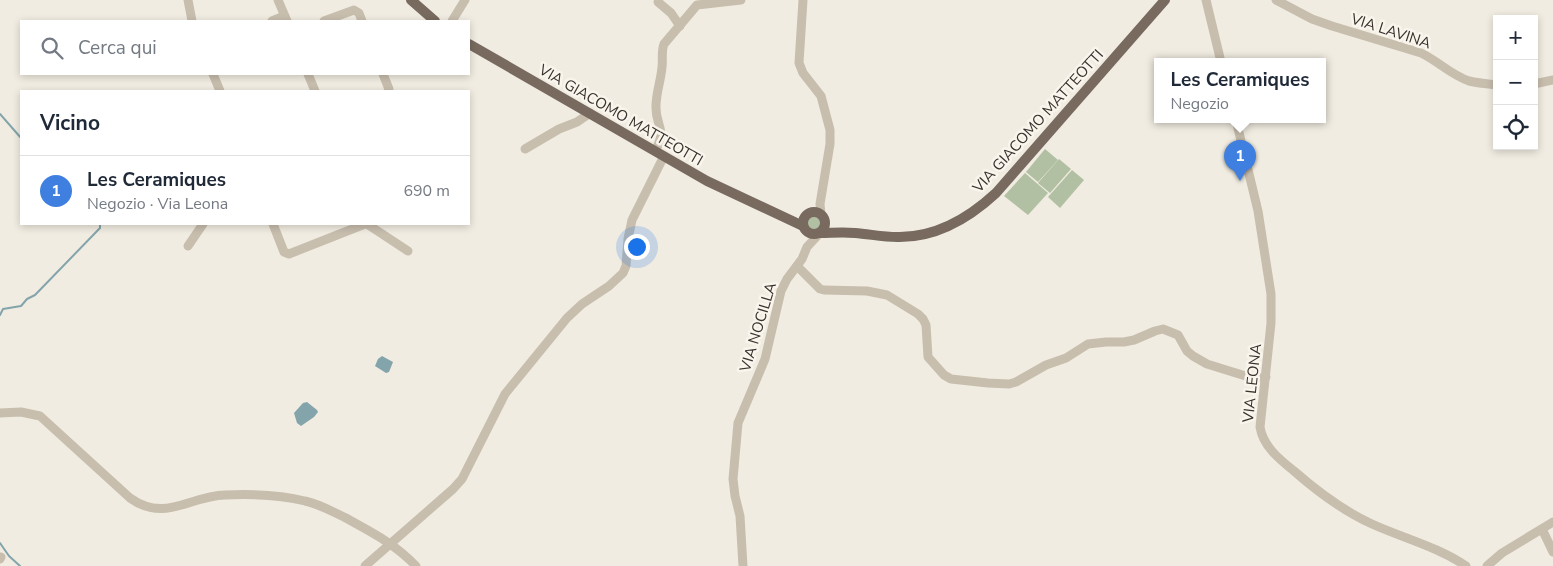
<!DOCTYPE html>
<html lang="it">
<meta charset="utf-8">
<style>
body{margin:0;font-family:"Nunito Sans",sans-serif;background:#f6f6f7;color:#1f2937}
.controls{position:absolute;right:15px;top:15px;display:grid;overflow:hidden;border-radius:0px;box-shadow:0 2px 8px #0003}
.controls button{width:45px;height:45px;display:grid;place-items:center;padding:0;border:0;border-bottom:1px solid #e0e1e3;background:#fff;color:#1f2937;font:25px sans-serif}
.you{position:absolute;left:636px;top:246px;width:18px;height:18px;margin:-12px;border:4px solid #fff;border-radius:50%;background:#1a73e8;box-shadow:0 0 0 8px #1a73e833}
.badge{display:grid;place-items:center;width:32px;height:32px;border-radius:50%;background:#1a73e8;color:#fff;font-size:16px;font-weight:700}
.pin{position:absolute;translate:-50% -41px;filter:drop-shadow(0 1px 2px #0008)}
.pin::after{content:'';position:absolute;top:26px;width:18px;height:15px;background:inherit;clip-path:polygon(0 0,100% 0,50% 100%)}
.popup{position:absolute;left:1154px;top:58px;width:172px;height:65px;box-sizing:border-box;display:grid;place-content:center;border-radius:0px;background:#fff;filter:drop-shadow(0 1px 4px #0005);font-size:16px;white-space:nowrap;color:#747a83}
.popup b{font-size:19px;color:#1f2937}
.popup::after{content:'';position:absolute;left:50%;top:100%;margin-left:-10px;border:10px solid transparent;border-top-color:#fff}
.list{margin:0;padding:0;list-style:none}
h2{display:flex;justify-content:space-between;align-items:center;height:65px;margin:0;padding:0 20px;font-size:21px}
h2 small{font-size:16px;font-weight:400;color:#747a83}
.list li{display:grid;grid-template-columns:32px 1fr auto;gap:15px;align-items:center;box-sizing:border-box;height:70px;padding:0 20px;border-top:1px solid #e0e1e3}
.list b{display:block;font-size:19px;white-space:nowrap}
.list p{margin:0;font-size:16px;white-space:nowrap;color:#747a83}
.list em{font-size:16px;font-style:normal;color:#747a83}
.icon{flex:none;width:28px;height:28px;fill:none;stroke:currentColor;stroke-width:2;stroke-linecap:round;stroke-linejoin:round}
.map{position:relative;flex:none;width:1553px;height:566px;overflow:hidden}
.search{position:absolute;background:#fff;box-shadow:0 2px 8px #0003;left:20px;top:20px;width:450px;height:55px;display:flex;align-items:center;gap:12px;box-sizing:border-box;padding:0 18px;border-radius:0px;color:#747a83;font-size:19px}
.panel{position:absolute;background:#fff;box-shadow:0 2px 8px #0003;left:20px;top:90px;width:450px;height:135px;border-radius:0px}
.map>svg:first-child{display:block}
</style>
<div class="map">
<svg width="1553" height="566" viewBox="0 0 1553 566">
<rect width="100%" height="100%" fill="#f1ece1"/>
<!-- green -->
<g fill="#b1bfa2">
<path d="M1045,149l13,11 -20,22 -12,-10z"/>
<path d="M1059,159l12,10 -21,24 -12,-10z"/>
<path d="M1072,170l12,10 -24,28 -12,-11z"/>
<path d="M1025,173l23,20 -20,22 -24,-19z"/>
<circle cx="814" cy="224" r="7"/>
</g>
<!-- water -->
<g fill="#83a4ab">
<path d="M382,356l11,6 -4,10 -3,1 -11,-7 3,-7z"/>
<path d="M307,402l10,8 1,2 -4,5 -13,9 -4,-3 -3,-10 9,-10z"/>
</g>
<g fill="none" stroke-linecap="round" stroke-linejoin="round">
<!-- stream -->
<g stroke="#83a4ab" stroke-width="2">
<path d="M0,114l21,24"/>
<path d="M0,315l3,-6 18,-3 6,-7 8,-4 65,-67v-4"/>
<path d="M0,543l9,13 11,10"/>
</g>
<!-- minor -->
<g stroke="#c8beae" stroke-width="9">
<path d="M188,0l4,21"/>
<path d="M278,0l9,21"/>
<path d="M803,0l-4,63 4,10 18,23 9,34v14l-10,60 1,11"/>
<path d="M1206,0l15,62"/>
<path d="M1276,0l36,19 20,7 89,27c17,8 30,22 48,28 9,2 19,3 28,4"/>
<path d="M658,2l13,11 9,13"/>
<path d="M272,21l12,-5"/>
<path d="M324,21l30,-11 5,3 3,8"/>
<path d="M452,21l13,-21"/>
<path d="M213,74l7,17"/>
<path d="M308,74l7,17"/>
<path d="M383,74l6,15 -1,2"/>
<path d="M1534,84l19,-4"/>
<path d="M1236,120l22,91 13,83v29l-11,104c3,19 19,32 34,44 24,21 49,40 78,53 31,14 66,23 94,42"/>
<path d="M525,149l34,-20 18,-7 13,-9"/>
<path d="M655,151c13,-23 0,-25 1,-45 0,-13 5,-26 6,-39 1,-7 -1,-16 2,-23l33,-39 44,-5"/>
<path d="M273,224l11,28 5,2 76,-30"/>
<path d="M367,224l41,27"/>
<path d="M188,246l15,-22"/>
<path d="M797,266l23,23 4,1 43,1 20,4 31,19 5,5 3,6 2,32 16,18 7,4 37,4 21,1 7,-2 30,-17 20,-7 22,-14 18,-2h18l10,-2 21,-9 8,-2 15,6 9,16 6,5 14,8 45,14 14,-1"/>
<path d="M0,413l21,-1 19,4 90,82c35,25 59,-2 95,-3 25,-1 56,0 80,6 14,3 26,10 39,16 27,15 50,26 72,49"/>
<path d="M1542,529l11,23"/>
<path d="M0,559l1,-2"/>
<path d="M365,566l88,-77 9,-10 43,-85 62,-76 15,-14 27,-18 14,-13 3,-7 2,-27 4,-19 32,-64"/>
<path d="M743,566l-3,-50 -5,-20 -2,-17 5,-56 27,-64 16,-68 6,-12 15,-20 5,-12 12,-13"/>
<path d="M1487,566l15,-13 51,-31"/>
</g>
<!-- major -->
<g stroke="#786a5f" stroke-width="10">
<path d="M411,0l24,21"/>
<path d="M469,44l238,137 96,45"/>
<circle cx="814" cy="223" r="11"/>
<path d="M820,233c11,0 23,-1 35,0 14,1 28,4 42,4 39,1 72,-19 99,-44l169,-193"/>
</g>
</g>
<g text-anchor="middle" stroke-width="5" stroke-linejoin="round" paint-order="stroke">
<!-- street labels -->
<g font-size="15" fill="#38312c" stroke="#f9f5ed">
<text transform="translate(1391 31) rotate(18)" y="5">VIA LAVINA</text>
<text transform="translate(621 115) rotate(30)" y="5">VIA GIACOMO MATTEOTTI</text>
<text transform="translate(1038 121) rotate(-48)" y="5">VIA GIACOMO MATTEOTTI</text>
<text transform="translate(758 327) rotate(-73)" y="5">VIA NOCILLA</text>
<text transform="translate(1252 383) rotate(-84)" y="5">VIA LEONA</text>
</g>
</g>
</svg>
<div class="controls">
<button>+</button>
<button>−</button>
<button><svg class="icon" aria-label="locate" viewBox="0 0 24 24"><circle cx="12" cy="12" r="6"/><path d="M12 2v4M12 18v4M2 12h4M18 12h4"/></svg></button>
</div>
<div class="you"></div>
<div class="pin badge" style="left:1240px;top:181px;background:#3f7fe0">1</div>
<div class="popup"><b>Les Ceramiques</b>Negozio</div>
<div class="search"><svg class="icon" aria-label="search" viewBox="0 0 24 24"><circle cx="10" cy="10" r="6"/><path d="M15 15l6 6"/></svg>Cerca qui</div>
<section class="panel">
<h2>Vicino<small></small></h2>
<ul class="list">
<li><span class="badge" style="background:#3f7fe0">1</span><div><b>Les Ceramiques</b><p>Negozio · Via Leona</p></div><em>690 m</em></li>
</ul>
</section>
</div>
